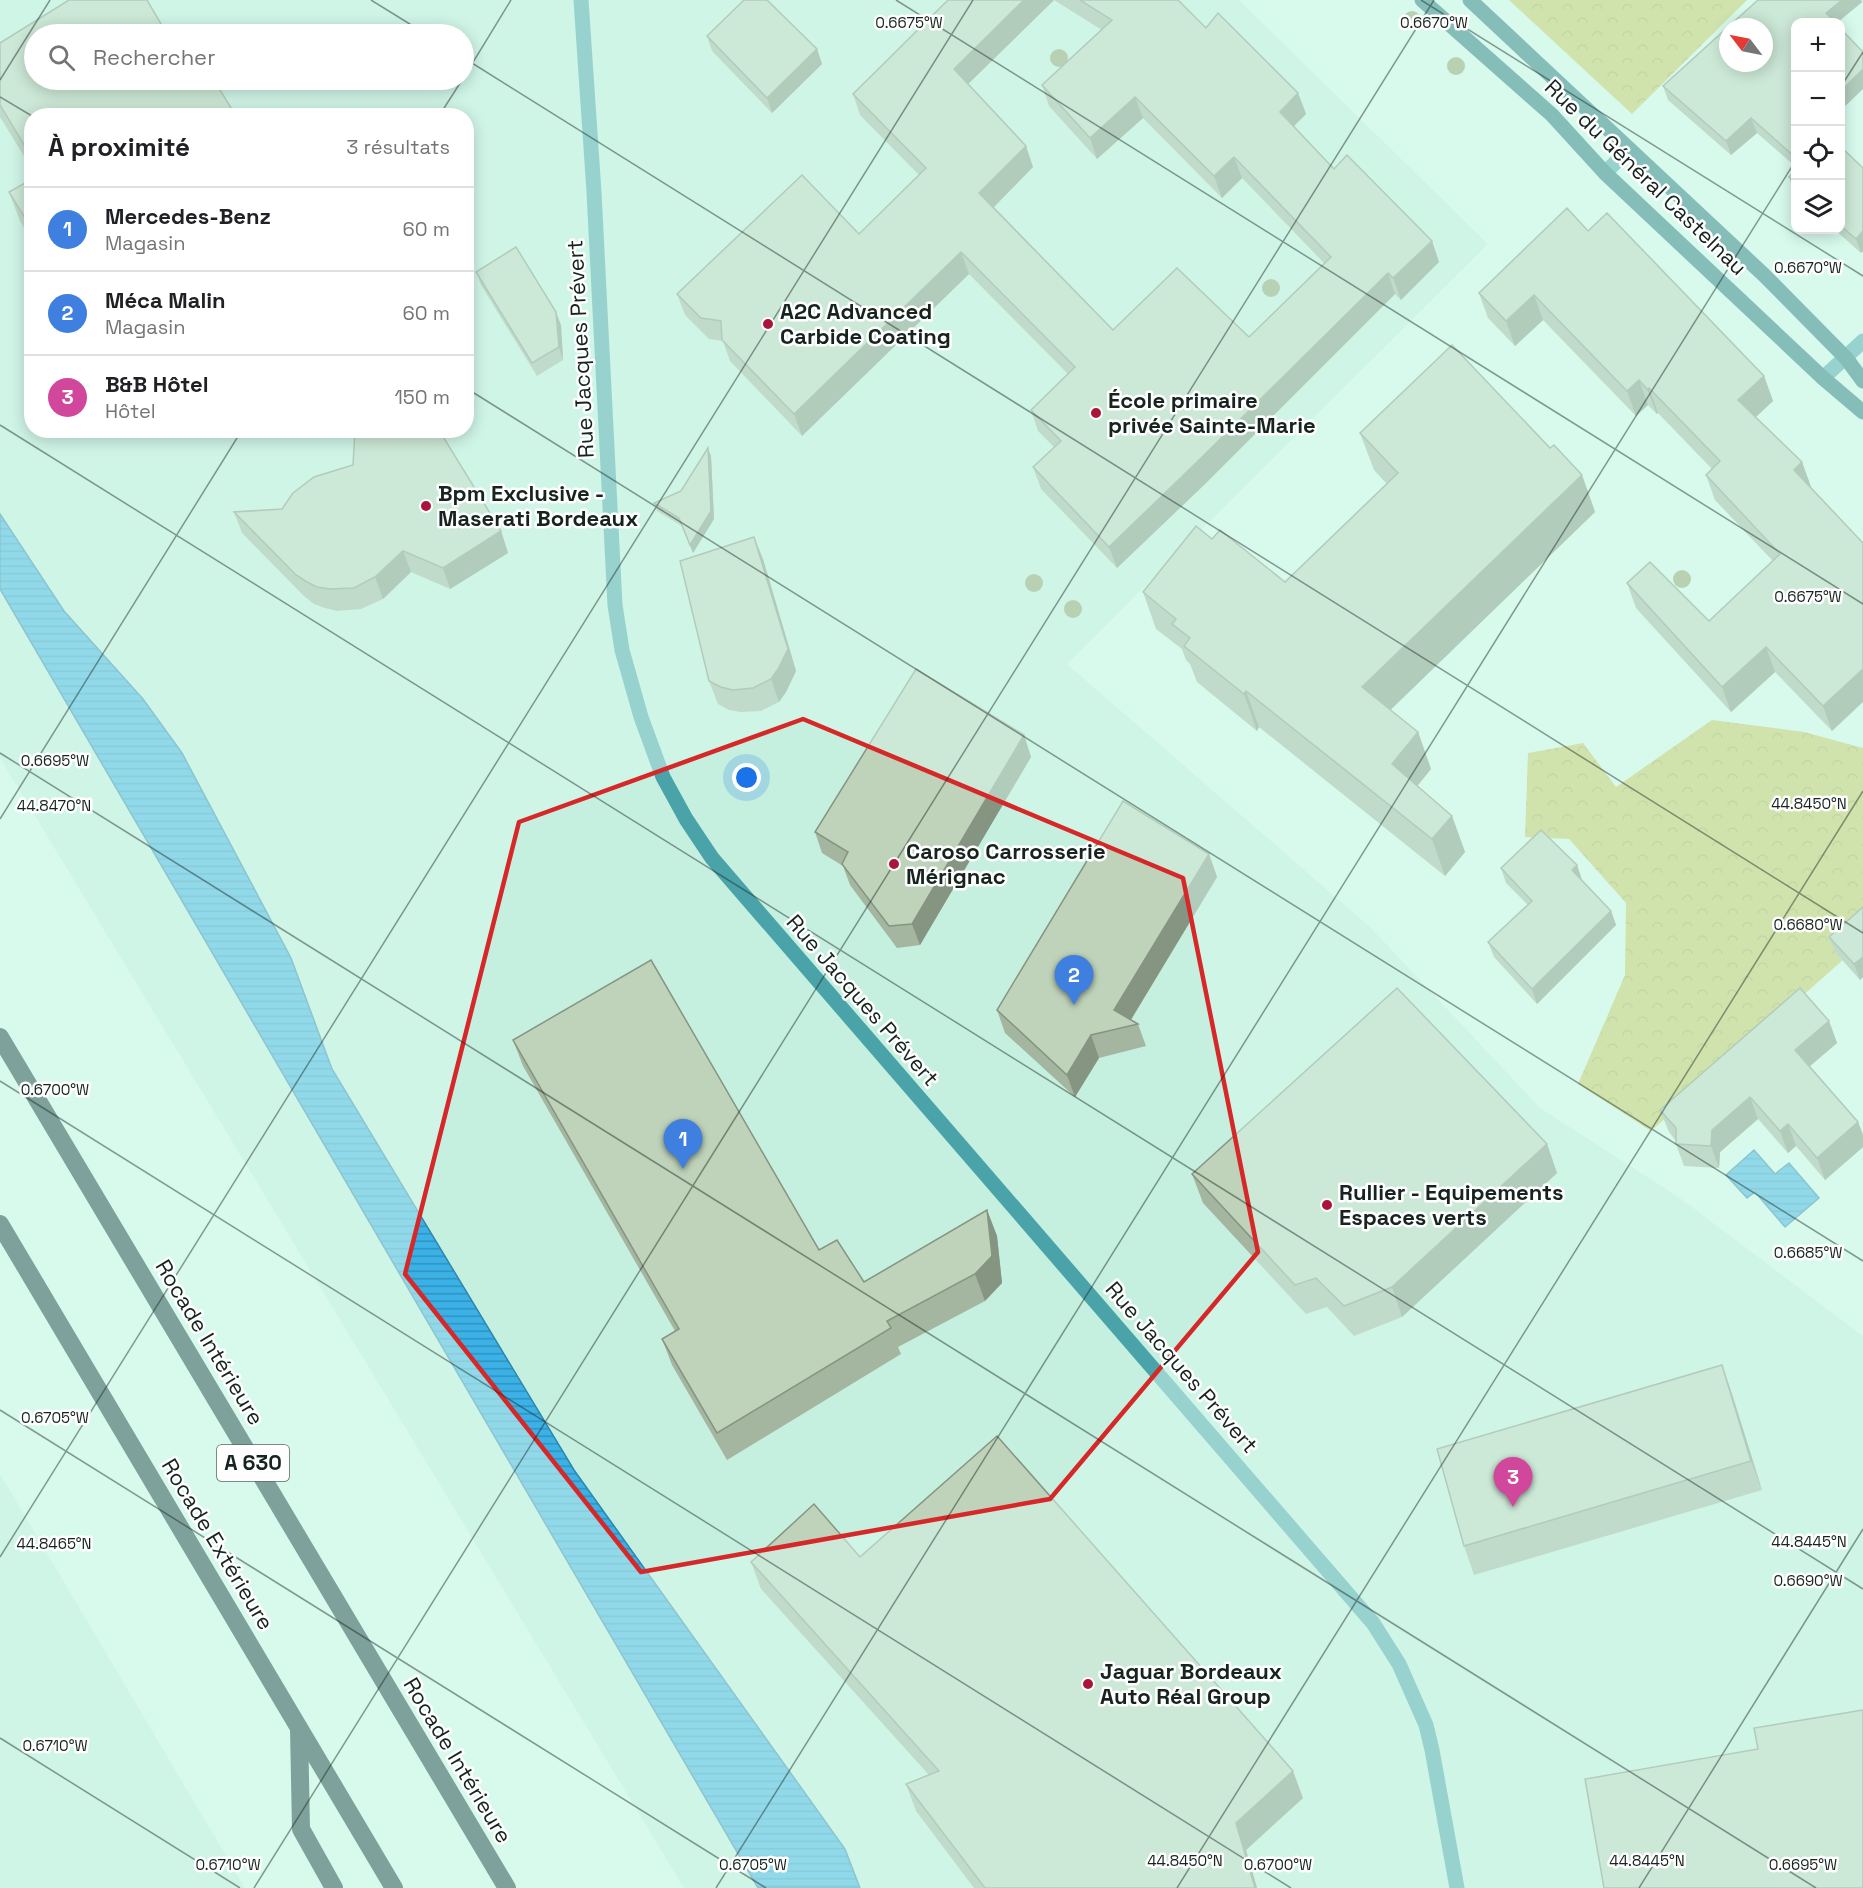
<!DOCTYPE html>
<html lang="fr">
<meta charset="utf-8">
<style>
body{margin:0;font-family:"Space Grotesk",sans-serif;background:#f2f2f2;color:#202124}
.controls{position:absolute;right:18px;top:18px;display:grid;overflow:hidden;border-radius:12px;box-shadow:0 3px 15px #0003}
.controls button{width:54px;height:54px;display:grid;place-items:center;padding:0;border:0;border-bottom:2px solid #e0e0e0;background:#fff;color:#202124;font:30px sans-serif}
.compass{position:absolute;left:1719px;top:18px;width:54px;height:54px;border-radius:50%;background:#fff;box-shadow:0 3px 15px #0003;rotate:302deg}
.you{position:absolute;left:747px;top:778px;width:21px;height:21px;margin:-15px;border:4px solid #fff;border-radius:50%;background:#1a73e8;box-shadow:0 0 0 9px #1a73e833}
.badge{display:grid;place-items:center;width:39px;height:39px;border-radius:50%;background:#ab1439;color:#fff;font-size:20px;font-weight:700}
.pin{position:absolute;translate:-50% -50px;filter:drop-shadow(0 2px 3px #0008)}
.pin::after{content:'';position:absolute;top:32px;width:21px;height:18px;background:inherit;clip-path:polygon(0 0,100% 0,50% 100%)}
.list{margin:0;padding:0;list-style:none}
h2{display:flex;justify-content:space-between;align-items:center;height:78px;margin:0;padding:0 24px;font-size:26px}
h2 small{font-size:20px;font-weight:400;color:#757577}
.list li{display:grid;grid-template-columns:39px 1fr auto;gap:18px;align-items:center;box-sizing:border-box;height:84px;padding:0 24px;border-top:2px solid #e0e0e0}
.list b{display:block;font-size:22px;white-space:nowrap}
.list p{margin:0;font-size:20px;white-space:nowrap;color:#757577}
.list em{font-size:20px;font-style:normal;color:#757577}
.icon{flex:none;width:33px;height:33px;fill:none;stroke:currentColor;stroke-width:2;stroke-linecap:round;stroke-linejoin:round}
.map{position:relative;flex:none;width:1863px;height:1888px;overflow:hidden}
.search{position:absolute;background:#fff;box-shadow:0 3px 15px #0003;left:24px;top:24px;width:450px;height:66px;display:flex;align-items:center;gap:15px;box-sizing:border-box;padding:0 21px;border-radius:33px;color:#757577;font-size:22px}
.panel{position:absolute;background:#fff;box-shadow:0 3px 15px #0003;left:24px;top:108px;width:450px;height:330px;border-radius:24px}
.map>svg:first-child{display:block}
</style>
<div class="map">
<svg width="1863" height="1888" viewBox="0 0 1863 1888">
<defs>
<pattern id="forest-crowns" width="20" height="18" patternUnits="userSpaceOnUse" patternTransform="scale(1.5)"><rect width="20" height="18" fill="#c8c85e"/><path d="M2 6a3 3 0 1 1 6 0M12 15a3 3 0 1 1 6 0" fill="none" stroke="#abac51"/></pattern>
<pattern id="water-rules" width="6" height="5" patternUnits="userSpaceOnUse" patternTransform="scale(1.5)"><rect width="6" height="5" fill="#3bb1e7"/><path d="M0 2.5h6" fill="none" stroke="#3190bb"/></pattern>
</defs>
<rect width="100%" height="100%" fill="#d7faed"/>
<!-- built -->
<g fill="#c5f0e0" fill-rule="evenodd">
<path d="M0,0h1239l249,244 -421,420 304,264 169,180 140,90 183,138v552h-1179l-684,-1130zM34,34h430v46h-430zM32,116h434v314h-434z"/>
<path d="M0,1474l245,414h-245z"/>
</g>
<!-- forest -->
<g fill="url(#forest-crowns)">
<path d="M1509,0h238l-115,114z"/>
<path d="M1712,720l92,12 59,16v194l-212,189 -73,-47 47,-109 1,-72 -57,-64 -44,-2 3,-84 55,-10 33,44z"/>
</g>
<!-- water -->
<g fill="url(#water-rules)" stroke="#3086ab" stroke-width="1.5">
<path d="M0,514l64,97 79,88 39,54 109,205 41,111 242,401 271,379 15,39h-102l-758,-1299z"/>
<path d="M1754,1150l21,24 14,-11 30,35 -34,29 -30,-35 -8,6 -21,-23z"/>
</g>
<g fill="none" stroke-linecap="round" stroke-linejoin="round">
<!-- lane -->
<path stroke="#4ba3aa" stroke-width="15" d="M1605,173l24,-24"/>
<!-- street -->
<g stroke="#4ba3aa" stroke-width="15">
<path d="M581,0l13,192 21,413 7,45 19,67 22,60 23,42 26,39 661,765 26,41 27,61 6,25 25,138"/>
<path d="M1823,378l40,-37"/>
</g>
<!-- secondary -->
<g stroke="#22757b" stroke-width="15">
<path d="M1422,0l130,115 53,58 218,205 40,34"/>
<path d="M1470,0l294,275 82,83 17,23"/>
</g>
<!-- highway -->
<g stroke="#163638" stroke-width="18">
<path d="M0,1037l507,851"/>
<path d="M0,1224l394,664"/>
<path d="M299,1728l2,101 33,59"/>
</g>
</g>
<!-- trees -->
<g fill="#92a16d">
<circle cx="1412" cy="20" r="9"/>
<circle cx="1059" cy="58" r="9"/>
<circle cx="1456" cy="66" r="9"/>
<circle cx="1271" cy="288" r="9"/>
<circle cx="1682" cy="579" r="9"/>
<circle cx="1034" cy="583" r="9"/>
<circle cx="1073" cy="609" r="9"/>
</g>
<!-- wall -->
<g fill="#a4b5a0" fill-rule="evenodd">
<path d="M948,0h230l28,28 92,65 8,21 -12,12 40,43 98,72 7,21 -38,38 -6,-6 -190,190 -88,84 -76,-79 -8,-22 21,-20 -16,-16 -7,-21 37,-36 -99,-100 -167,162 -72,-75 -7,-20 -14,-2 -24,-24 -8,-21 182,-60 60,-59 -59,-60 -7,-21zM1054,0l48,30 -60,55 7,21 48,53 46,-41 79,80 20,-20 82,85 -75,74 -136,-7 -119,-123 39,-40 -7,-21 -58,-62z"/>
<path d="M1758,0h103l1,2 -24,20h-42v145l-39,-34 -26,22 -63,-55 -5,-14z"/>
<path d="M707,36l110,13 5,15 -50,49 -60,-62z"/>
<path d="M0,43l200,46 -168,27v53l-32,-52z"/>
<path d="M1840,146l23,22v83l-2,2 -26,-23h5z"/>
<path d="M1796,170v22l-2,-1 -5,-14z"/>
<path d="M32,179v61l-12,-19 -11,-29z"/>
<path d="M1588,231l176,145 9,25 -17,16 46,45 9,25 21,244 -57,-59 -44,40 -95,-104 -9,-25 82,38 64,-60 -58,-61 -9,-25 6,-6 -54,-56 -1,1 -9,-9 -12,11 -93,-96 -28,26 -27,-28 -9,-25z"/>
<path d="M476,272l85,53 2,35 -26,16 -56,-91z"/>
<path d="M1360,433l190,15 32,27 13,37 -205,198 28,22 13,37 -14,17 35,30 13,36 -20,24 -186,-149 -2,4 -60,-49 -7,-18 -4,-4 -4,-11 -26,-20 -13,-37 69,-53 73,43 102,-98 -13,-14z"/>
<path d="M711,456l3,63 -21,34 -11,-27 -25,-15 -3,-8 27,-12z"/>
<path d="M282,509l219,22 7,22 -58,36 -39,-17 -28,27 -22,10 -24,2 -12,-3 -11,-4 -10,-8 -62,-63 -8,-21z"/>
<path d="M763,559l33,112 -10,21 -7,10 -18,9 -20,1 -12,-2 -11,-6 -9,-23z"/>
<path d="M1024,735l7,22 -111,188 -23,3 -47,-63 -7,-19 -21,-13 -7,-21z"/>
<path d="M1209,854l8,23 -86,143 7,4 8,22 -47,12 -24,39 -70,-64 -8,-23z"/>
<path d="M1577,865l5,15h-1l30,31 5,14 -79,79 -43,-47 -6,-15 40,-37 -22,-22 -5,-15z"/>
<path d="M1863,907v70l-3,3 -25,-28 -6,-15z"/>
<path d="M1829,1021l8,22 -27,23 48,56 5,13v12l-38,33 -29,-34 -8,7 -30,-34 -38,33 -1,16 -35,-2 -8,-22v-3l-7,-9 -9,-22z"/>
<path d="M513,1040l306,210 45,32 123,-72 10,26 5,47 -17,18 -87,46 3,7 -174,106 -55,-95 -10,-26 13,-8 -152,-265z"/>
<path d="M1547,1144l10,29 -155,144 -48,19 -27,-29 -21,7 -103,-111 -11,-29z"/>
<path d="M1722,1365l10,29 30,96 -288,85 -10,-29z"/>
<path d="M860,1557l443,241 -57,52 11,38h-283l-58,-77 -10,-27 23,-9 -168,-186 -10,-27z"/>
</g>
<!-- shaded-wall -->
<g fill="#869482">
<path d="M1024,0h30l-93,91 -7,-22z"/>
<path d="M1842,0h19l1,2 -24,20h-8l-4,-9z"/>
<path d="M817,49l5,15 -50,49 -5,-15z"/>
<path d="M1863,69v20l-23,22v-19z"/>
<path d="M1298,93l8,21 -19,19 -7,-21z"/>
<path d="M1135,97l8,21 -46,41 -7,-21z"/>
<path d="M1751,118l6,15 -26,22 -5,-14z"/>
<path d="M1026,146l7,21 -46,47 -8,-21z"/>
<path d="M1234,157l8,21 -20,20 -8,-22z"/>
<path d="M1863,231v20l-2,2 -5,-14z"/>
<path d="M1432,241l7,21 -38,38 -8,-22z"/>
<path d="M961,252l8,22 -167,162 -8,-22z"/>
<path d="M1388,273l7,21 -190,190 -88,84 -8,-21z"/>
<path d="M1534,295l9,25 -28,26 -9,-25z"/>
<path d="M556,312l5,13 2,35 -4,-13z"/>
<path d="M1764,376l9,25 -26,24 -9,-25z"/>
<path d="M1639,380l9,25 -12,11 -9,-25z"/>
<path d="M1649,388l9,25 -1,1 -10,-25z"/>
<path d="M708,448l3,8 3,63 -21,34 -3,-8z"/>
<path d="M1802,462l9,25 -8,8 -9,-25z"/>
<path d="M1582,475l13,37 -219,212 -14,-37z"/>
<path d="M501,531l7,22 -58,36 -7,-21z"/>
<path d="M754,537l9,22 33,112 -10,21 -7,10 -8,-23z"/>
<path d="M403,551l8,21 -28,27 -8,-22z"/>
<path d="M1766,647l9,25 -44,40 -9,-25z"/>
<path d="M1863,669v33l-31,29 -9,-25z"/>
<path d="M1246,691l13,36 -2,4 -13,-37z"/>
<path d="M1418,732l13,37 -25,31 -14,-36z"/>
<path d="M1024,735l7,22 -111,188 -8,-21z"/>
<path d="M1452,816l13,36 -20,24 -13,-37z"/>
<path d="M1209,854l8,23 -90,149 -13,-16z"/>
<path d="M1577,865l5,15 -5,5 -5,-15z"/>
<path d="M1611,911l5,14 -79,79 -5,-15z"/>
<path d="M1863,957v20l-3,3 -6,-16z"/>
<path d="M1829,1021l8,22 -34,29 -8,-22z"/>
<path d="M1091,1035l8,23 -24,39 -8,-22z"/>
<path d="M1750,1097l8,22 -38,33 -1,16 -8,-22 1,-16z"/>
<path d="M1858,1122l5,13v12l-38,33 -8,-22z"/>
<path d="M1788,1124l8,22 -8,7 -8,-22z"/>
<path d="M1547,1144l10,29 -155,144 -10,-30z"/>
<path d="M987,1210l10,26 5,47 -17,18 -10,-27z"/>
<path d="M1722,1365l10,29 30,96 -11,-29z"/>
<path d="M1293,1771l10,27 -57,52 11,38h-2l-19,-65z"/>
</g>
<!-- building -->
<g fill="#bfd3ba" stroke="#869482" stroke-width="1.5">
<path d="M69,0h78l20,34h-133v46h160l6,9 14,-9 22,36h-204v42l-32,-53v-62z"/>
<path d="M744,0h23l50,49 -50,49 -60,-62z"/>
<path d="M948,0h76l-70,69 72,77 -47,47 134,137 64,-62 72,69 82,-80 -97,-100 -20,19 -79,-79 -45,41 -48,-53 70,-65 -32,-20h98l28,28 12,-15 80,80 -18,19 54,57 13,-14 85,86 -39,37 -5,-5 -191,189 -88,85 -76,-80 28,-26 -30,-31 44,-43 -114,-115 -167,162 -72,-74 -1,-19 -20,-3 -24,-24 125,-119 57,59 67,-66 -73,-74z"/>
<path d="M1758,0h84l-16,13 9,9h-39v136l-45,-40 -25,23 -63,-55 65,-59v36h36v-36h-36z"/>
<path d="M1840,28l23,24v17l-23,23z"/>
<path d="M1840,146l23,22v63l-7,8 -16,-14z"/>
<path d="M1796,170v13l-7,-6z"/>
<path d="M32,179v50l-23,-37z"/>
<path d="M1567,208l21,23 19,-18 157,163 -26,24 64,62 -8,8 69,73v126l-40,37 -57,-59 -44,40 -95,-104 23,-21 59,59 71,-67 -74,-79 14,-14 -71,-73 -2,1 -8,-9 -12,11 -93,-96 -28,26 -27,-28z"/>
<path d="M516,247l40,65 3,35 -27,16 -56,-91z"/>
<path d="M1452,345l98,103 4,-3 28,30 -220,212 56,45 -26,32 60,52 -20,23 -186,-148 -2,3 -60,-48 6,-8 -18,-14 4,-5 -33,-27 53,-66 16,13 8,-9 65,52 113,-109 -38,-40z"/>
<path d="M355,430h84l62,101 -58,37 -40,-17 -28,26 -21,11 -24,1 -13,-2 -10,-5 -11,-7 -62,-63 48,-3 11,-16 21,-16 39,-12z"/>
<path d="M708,448l3,63 -21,34 -11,-27 -25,-15 27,-12z"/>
<path d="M754,537l34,112 -10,20 -7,10 -18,9 -20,2 -12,-3 -12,-6 -29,-120z"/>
<path d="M916,669l108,66 -112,189 -23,2 -47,-62 6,-12 -33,-20z"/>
<path d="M1123,801l86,53 -95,156 24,14 -47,11 -24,40 -70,-65z"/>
<path d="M1541,830l36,35 -5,5 39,41 -79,78 -44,-47 44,-41 -31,-33z"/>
<path d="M1863,907v50l-9,7 -25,-27z"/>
<path d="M651,960l168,290 18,-10 27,42 123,-72 5,46 -17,18 -88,47 4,7 -174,105 -55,-94 17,-10 -166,-289z"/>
<path d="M1397,988l150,156 -155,143 -48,19 -28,-28 -21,7 -103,-111z"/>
<path d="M1800,988l29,33 -34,29 63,72 -41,36 -29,-34 -8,7 -30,-34 -38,33 -1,16 -35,-2v-16l-16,-18z"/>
<path d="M1722,1365l29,96 -287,85 -27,-97z"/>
<path d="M997,1436l296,335 -57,52 19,65h-270l-79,-104 33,-13 -188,-209 63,-58 46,53z"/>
<path d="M1863,1710v178h-259l-19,-109 173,-30 -4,-21z"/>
</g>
<!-- marked area -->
<path d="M0 0H1863V1888H0ZM803,719l380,159 75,374 -208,247 -409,73 -236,-298 114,-452z" fill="#d7faed" fill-opacity=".55" fill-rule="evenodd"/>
<path fill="none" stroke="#d62828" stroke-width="4.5" stroke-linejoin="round" d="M803,719l380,159 75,374 -208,247 -409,73 -236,-298 114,-452z"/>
<!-- ticks -->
<path fill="none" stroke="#16231e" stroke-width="1.5" stroke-opacity="0.45" d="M371,0l55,34M896,0l967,604M1421,0l442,276M464,58l1399,875M464,77l47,-77M0,80l50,-80M1840,88l23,-36M0,97l32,19M439,116l23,-36M466,388l1397,873M0,425l1863,1164M0,753l1816,1135M0,819l242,-389M0,1081l1291,807M0,1410l766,478M0,1557l973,-1557M0,1738l240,150M254,1888l1180,-1888M716,1888l1080,-1728M1177,1888l686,-1097M1639,1888l224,-359"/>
<!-- markers -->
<g fill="#ab1439" stroke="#fefefe" stroke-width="2">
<circle cx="768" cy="324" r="6"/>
<circle cx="1096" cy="413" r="6"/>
<circle cx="426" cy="506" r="6"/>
<circle cx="894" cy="864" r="6"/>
<circle cx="1327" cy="1205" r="6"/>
<circle cx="1088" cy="1684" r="6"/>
</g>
<g text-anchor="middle" stroke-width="5" stroke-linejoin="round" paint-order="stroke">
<!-- shield labels -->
<rect fill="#fefefe" stroke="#5c6561" stroke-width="1.5" x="217" y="1445" width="72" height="36" rx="4.5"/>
<g font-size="21" font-weight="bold" fill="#16231e">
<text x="253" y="1470">A 630</text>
</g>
<!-- street labels -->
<g font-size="22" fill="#16231e" stroke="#fefefe">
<text transform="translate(1646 177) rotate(44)" y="8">Rue du Général Castelnau</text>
<text transform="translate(580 349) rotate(-93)" y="8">Rue Jacques Prévert</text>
<text transform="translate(863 1000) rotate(49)" y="8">Rue Jacques Prévert</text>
<text transform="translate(210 1342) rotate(59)" y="8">Rocade Intérieure</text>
<text transform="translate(1182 1367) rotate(49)" y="8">Rue Jacques Prévert</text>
<text transform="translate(218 1544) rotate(59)" y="8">Rocade Extérieure</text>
<text transform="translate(458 1760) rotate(59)" y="8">Rocade Intérieure</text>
</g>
<!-- poi labels -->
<g font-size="22" font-weight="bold" fill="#16231e" stroke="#fefefe" text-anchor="start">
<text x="780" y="319">A2C Advanced<tspan x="780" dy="25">Carbide Coating</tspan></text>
<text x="1108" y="408">École primaire<tspan x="1108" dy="25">privée Sainte-Marie</tspan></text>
<text x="438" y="501">Bpm Exclusive -<tspan x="438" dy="25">Maserati Bordeaux</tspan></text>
<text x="906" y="859">Caroso Carrosserie<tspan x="906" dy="25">Mérignac</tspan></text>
<text x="1339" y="1200">Rullier - Equipements<tspan x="1339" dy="25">Espaces verts</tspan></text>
<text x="1100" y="1679">Jaguar Bordeaux<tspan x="1100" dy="25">Auto Réal Group</tspan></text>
</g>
</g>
<g font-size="15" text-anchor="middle" fill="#16231e" stroke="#fefefe" stroke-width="5" stroke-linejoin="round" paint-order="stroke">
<text x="1434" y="28">0.6670°W</text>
<text x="909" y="28">0.6675°W</text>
<text x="1808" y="273">0.6670°W</text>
<text x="1808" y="602">0.6675°W</text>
<text x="55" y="766">0.6695°W</text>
<text x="1809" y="809">44.8450°N</text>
<text x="54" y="811">44.8470°N</text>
<text x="1808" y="930">0.6680°W</text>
<text x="55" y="1095">0.6700°W</text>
<text x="1808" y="1258">0.6685°W</text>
<text x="55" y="1423">0.6705°W</text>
<text x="1809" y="1547">44.8445°N</text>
<text x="54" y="1549">44.8465°N</text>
<text x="1808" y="1586">0.6690°W</text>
<text x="55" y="1751">0.6710°W</text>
<text x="1185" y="1866">44.8450°N</text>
<text x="1647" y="1866">44.8445°N</text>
<text x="228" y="1870">0.6710°W</text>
<text x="753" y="1870">0.6705°W</text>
<text x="1278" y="1870">0.6700°W</text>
<text x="1803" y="1870">0.6695°W</text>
</g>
</svg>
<div class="controls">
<button>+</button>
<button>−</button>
<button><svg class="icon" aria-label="locate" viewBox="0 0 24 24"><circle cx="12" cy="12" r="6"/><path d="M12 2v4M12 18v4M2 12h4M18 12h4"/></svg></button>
<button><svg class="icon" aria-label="layers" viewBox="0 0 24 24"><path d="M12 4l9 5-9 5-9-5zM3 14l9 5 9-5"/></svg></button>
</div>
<svg class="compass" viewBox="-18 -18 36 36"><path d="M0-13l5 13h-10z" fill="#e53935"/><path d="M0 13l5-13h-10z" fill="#757577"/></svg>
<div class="you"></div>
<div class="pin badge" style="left:683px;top:1169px;background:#3f7fe0">1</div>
<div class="pin badge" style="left:1074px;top:1005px;background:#3f7fe0">2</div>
<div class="pin badge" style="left:1513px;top:1507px;background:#d1479c">3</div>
<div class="search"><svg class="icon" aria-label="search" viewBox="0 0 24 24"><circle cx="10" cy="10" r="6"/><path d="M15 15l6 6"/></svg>Rechercher</div>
<section class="panel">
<h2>À proximité<small>3 résultats</small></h2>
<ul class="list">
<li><span class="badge" style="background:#3f7fe0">1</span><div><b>Mercedes-Benz</b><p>Magasin</p></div><em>60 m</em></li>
<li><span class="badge" style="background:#3f7fe0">2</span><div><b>Méca Malin</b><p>Magasin</p></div><em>60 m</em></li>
<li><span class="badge" style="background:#d1479c">3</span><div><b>B&amp;B Hôtel</b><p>Hôtel</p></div><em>150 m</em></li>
</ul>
</section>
</div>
